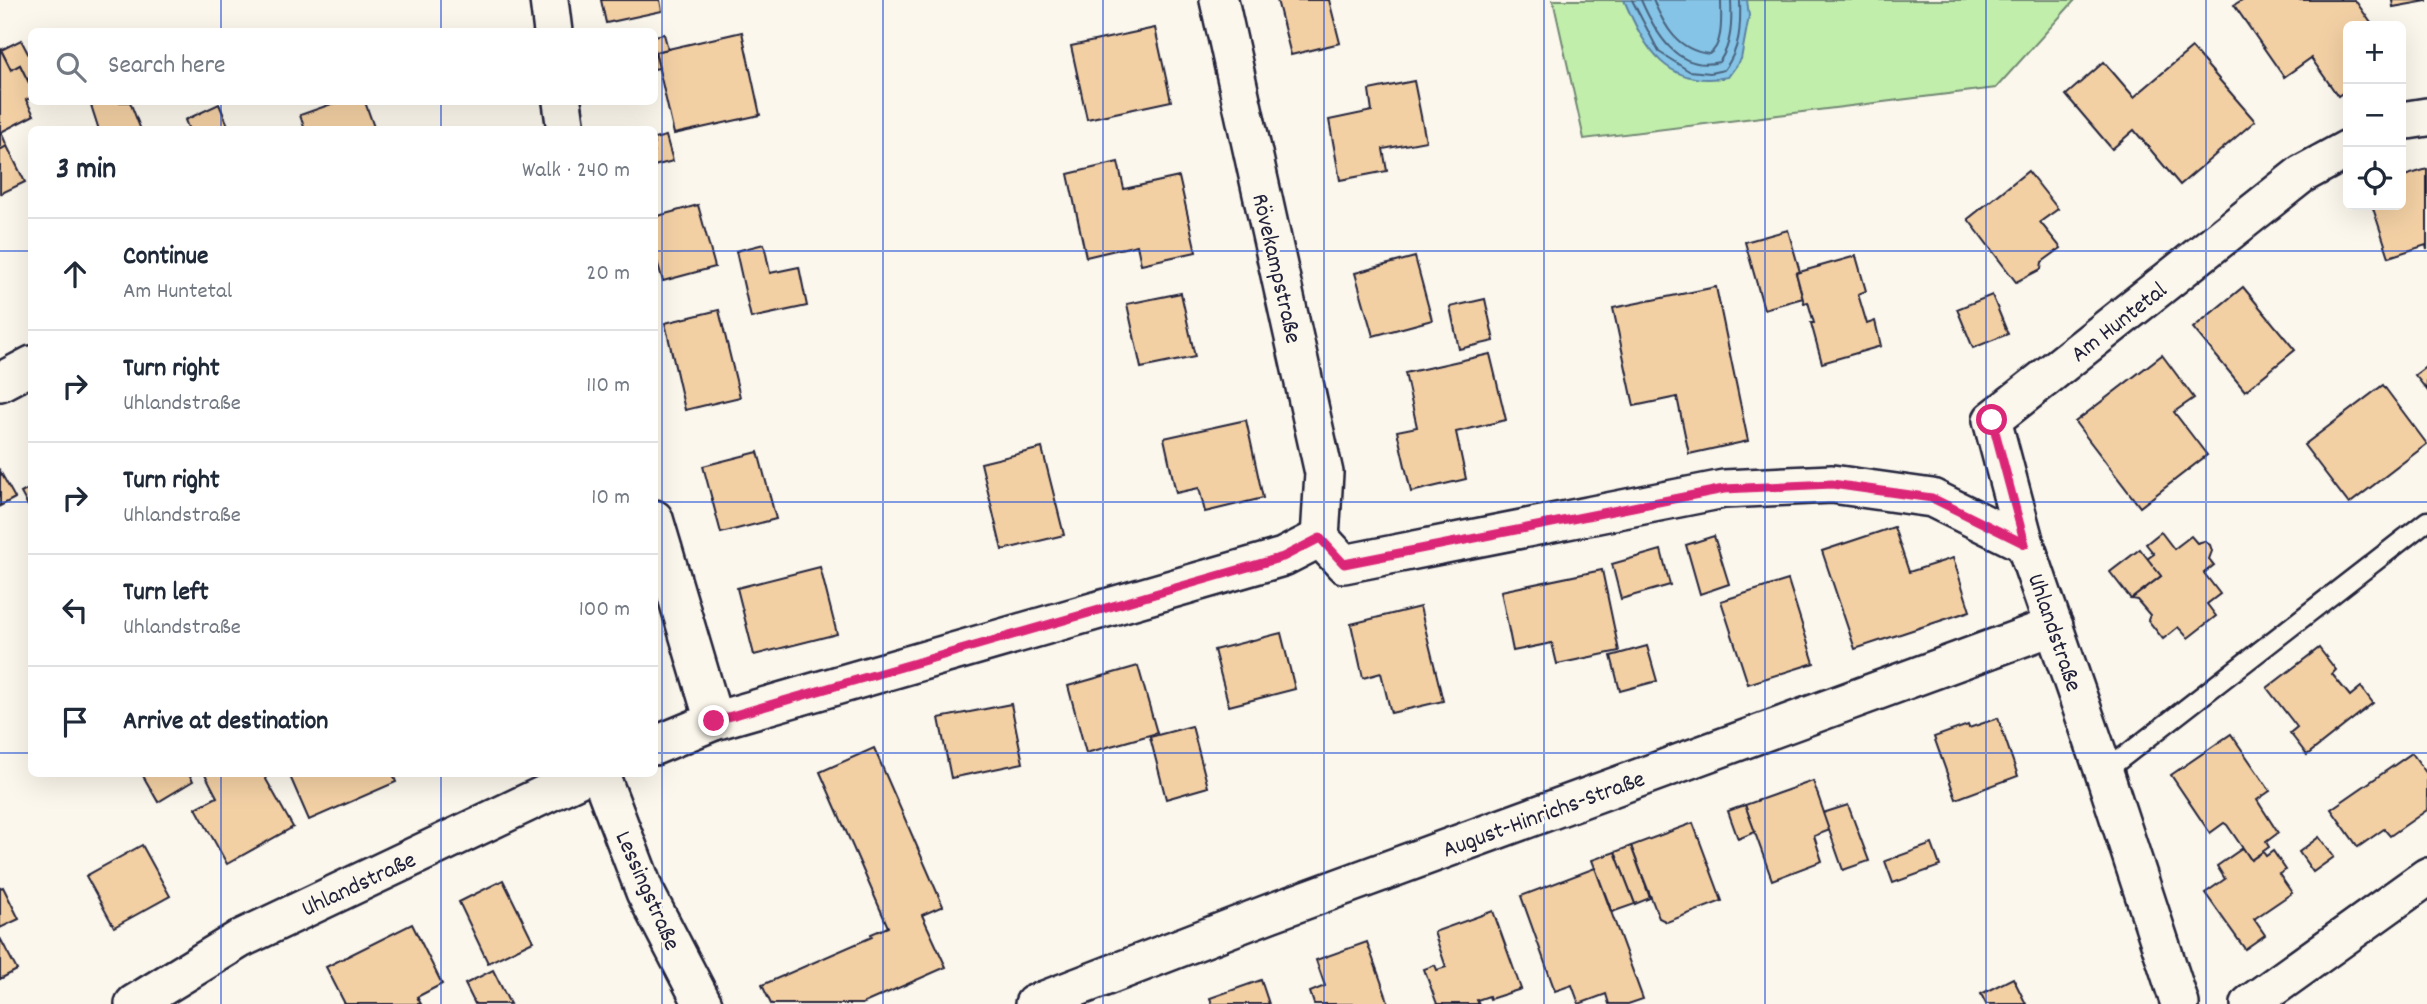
<!DOCTYPE html>
<meta charset="utf-8">
<style>
body{margin:0;font-family:Dekko,sans-serif;background:#f6f6f7;color:#1f2937}
.controls{position:absolute;right:21px;top:21px;display:grid;overflow:hidden;border-radius:10px;box-shadow:0 7px 28px #0002}
.controls button{width:63px;height:63px;display:grid;place-items:center;padding:0;border:0;border-bottom:2px solid #e0e1e3;background:#fff;color:#1f2937;font:35px sans-serif}
.stop{position:absolute;width:21px;height:21px;margin:-16px;border:5px solid #db2777;border-radius:50%;background:#fff}
.stop.end{background:#db2777;border-color:#fff;box-shadow:0 2px 7px #0008}
.list{margin:0;padding:0;list-style:none}
h2{display:flex;justify-content:space-between;align-items:center;height:91px;margin:0;padding:0 28px;font-size:30px}
h2 small{font-size:23px;font-weight:400;color:#747a83}
.list li{display:grid;grid-template-columns:46px 1fr auto;gap:21px;align-items:center;box-sizing:border-box;height:112px;padding:0 28px;border-top:2px solid #e0e1e3}
.list b{display:block;font-size:26px;white-space:nowrap}
.list p{margin:0;font-size:23px;white-space:nowrap;color:#747a83}
.list em{font-size:23px;font-style:normal;color:#747a83}
.icon{flex:none;width:38px;height:38px;fill:none;stroke:currentColor;stroke-width:2;stroke-linecap:round;stroke-linejoin:round}
.map{position:relative;flex:none;width:2427px;height:1004px;overflow:hidden}
.search{position:absolute;background:#fff;box-shadow:0 7px 28px #0002;left:28px;top:28px;width:630px;height:77px;display:flex;align-items:center;gap:18px;box-sizing:border-box;padding:0 24px;border-radius:10px;color:#747a83;font-size:26px}
.panel{position:absolute;background:#fff;box-shadow:0 7px 28px #0002;left:28px;top:126px;width:630px;height:651px;border-radius:10px}
.map>svg:first-child{display:block}
</style>
<div class="map">
<svg width="2427" height="1004" viewBox="0 0 2427 1004">
<rect width="100%" height="100%" fill="#fbf7ec"/>
<filter id="ink" filterUnits="userSpaceOnUse"><feTurbulence type="fractalNoise" baseFrequency=".0143" numOctaves="2"/><feDisplacementMap in="SourceGraphic" scale="14" xChannelSelector="R" yChannelSelector="G"/><feConvolveMatrix kernelMatrix="1 2 1 2 8 2 1 2 1" color-interpolation-filters="sRGB"/></filter>
<g filter="url(#ink)">
<!-- green -->
<path fill="#c1eeab" stroke="#728873" stroke-width="2" d="M1553,0h522l-79,88 -412,51z"/>
<!-- water -->
<path fill="#85c4e6" stroke="#5d83a2" stroke-width="2" d="M1624,0h123l2,16 -8,43 -13,18c-61,12 -83,-28 -104,-77z"/>
<g fill="none" stroke-linecap="round" stroke-linejoin="round">
<!-- shore -->
<g stroke="#4a637f" stroke-width="2">
<path d="M1632,0l27,52 30,19 21,2 14,-3c16,-20 17,-44 16,-70"/>
<path d="M1641,0c14,32 36,73 78,62 13,-17 13,-41 12,-62"/>
<path d="M1653,0c12,27 24,50 56,54 15,-8 12,-39 12,-54"/>
</g>
</g>
<!-- building -->
<g fill="#f3d0a4" stroke="#22223b" stroke-width="2">
<path d="M601,0h59l2,11 -56,12z"/>
<path d="M1277,0h52l11,43 -49,12z"/>
<path d="M2242,0h113l18,26h-25v63l-10,7 -27,-38 -27,19 -50,-72z"/>
<path d="M2392,0h35v1l-34,6z"/>
<path d="M1155,28l16,73 -84,18 -16,-73z"/>
<path d="M742,32l18,83 -86,19 -19,-82z"/>
<path d="M664,34l4,15 -13,3 4,16 -5,1v-33z"/>
<path d="M21,40l11,21v16l-5,3 -7,-15 -9,5 -10,-20z"/>
<path d="M0,48l11,22 9,-5 12,24v8l-6,3 8,15 -33,17 6,14 -7,4z"/>
<path d="M2192,48l63,73 -75,64 -46,-55 -22,19 -46,-54 38,-33 30,35z"/>
<path d="M1414,81l12,60 -43,8 4,22 -47,9 -11,-60 43,-9 -3,-21z"/>
<path d="M101,102h29l11,28h-42l-8,-25z"/>
<path d="M337,102h28l10,28h-70l-5,-15z"/>
<path d="M219,104l11,26h-41l-4,-10z"/>
<path d="M666,136l7,25 -19,5v-27z"/>
<path d="M7,146l18,36 -25,12v-44z"/>
<path d="M1118,162l6,27 55,-12 17,75 -55,12 -4,-19 -51,12 -18,-83z"/>
<path d="M2427,169v81l-1,-5 -37,12 -17,-52h29v-28z"/>
<path d="M2028,171l30,38 -18,13 21,26 -19,14 -1,7 -25,13 -48,-63z"/>
<path d="M698,205l17,62 -52,14 -9,-30v-34z"/>
<path d="M1788,230l12,42 -4,1 7,25 -39,11 -19,-67z"/>
<path d="M764,244l6,29 29,-6 8,39 -56,12 -15,-67z"/>
<path d="M1856,256l10,35 -8,3 9,30 8,-3 6,25 -59,17 -11,-40h3l-6,-21 -4,1 -8,-30z"/>
<path d="M1415,257l17,63 -59,16 -18,-63z"/>
<path d="M1716,287l32,154 -59,13 -12,-57 -43,9 -21,-98z"/>
<path d="M2243,287l52,63 -50,41 -52,-63z"/>
<path d="M1181,293l14,64 -54,11 -14,-64z"/>
<path d="M1992,295l16,39 -35,14 -16,-39z"/>
<path d="M1485,299l9,42 -35,8 -9,-42z"/>
<path d="M719,310l21,87 -55,13 -20,-87z"/>
<path d="M1490,354l16,66 -50,12 10,47 -55,13 -14,-61 20,-4 -12,-54z"/>
<path d="M2162,355l32,43 -20,14 33,43 -67,52 -65,-85z"/>
<path d="M2427,366v24l-12,-15z"/>
<path d="M2383,385l44,59 -78,60 -45,-59z"/>
<path d="M1246,420l17,78 -58,14 -6,-24 -23,5 -12,-55z"/>
<path d="M1042,448l22,87 -62,15 -21,-87z"/>
<path d="M758,452l18,67 -55,14 -18,-67z"/>
<path d="M0,471l15,27 -15,8z"/>
<path d="M32,487v26l-11,-20z"/>
<path d="M1894,527l15,45 44,-14 17,53 -115,38 -33,-98z"/>
<path d="M2161,532l13,17 17,-13 6,7 7,-2 6,4 2,6 -3,8 5,6 -10,8 16,21 -13,10 9,12 -28,22 -10,-11 -15,12 -15,-19 2,-5 -13,-15 -6,-1 30,-23 -14,-17 7,-5 -8,-10z"/>
<path d="M1714,536l15,48 -29,10 -14,-49z"/>
<path d="M2140,549l21,27 -30,23 -21,-27z"/>
<path d="M1661,550l9,35 -49,14 -9,-35z"/>
<path d="M820,567l17,67 -83,21 -17,-67z"/>
<path d="M1602,570l17,81 -62,13 -5,-21 -39,8 -12,-60z"/>
<path d="M1788,580l26,83 -66,21 -27,-83z"/>
<path d="M1420,607l23,94 -52,12 -10,-40 -18,5 -12,-54z"/>
<path d="M1281,633l14,56 -66,17 -15,-56z"/>
<path d="M1647,646l10,35 -37,10 -9,-35z"/>
<path d="M2319,648l17,22 -4,4 18,22 11,-9 12,16 -66,52 -17,-22 7,-6 -30,-39z"/>
<path d="M1138,666l19,67 -71,20 -18,-67z"/>
<path d="M1011,704l12,59 -72,15 -12,-60z"/>
<path d="M1998,718l20,58 -62,23 -22,-62 34,-12 1,3z"/>
<path d="M1192,726l16,61 -42,12 -16,-62z"/>
<path d="M2231,734l39,57 -13,9 21,33 -12,9 3,5 -18,13 -24,-35 -3,-2 -14,10 -39,-58z"/>
<path d="M874,748l69,158 -21,9 24,52 -84,37h-91l-9,-19 110,-48 -1,-3 17,-7 -68,-155z"/>
<path d="M2412,753l15,21v36l-37,26 -6,-7 -26,18 -27,-38z"/>
<path d="M142,774h47l4,7 -35,21z"/>
<path d="M205,774h58l30,53 -66,37 -31,-56 21,-11z"/>
<path d="M289,774h104l3,8 -87,38z"/>
<path d="M1813,781l17,49 -16,6 8,25 -50,19 -27,-75z"/>
<path d="M1745,805l10,27 -17,7 -10,-28z"/>
<path d="M1848,805l21,56 -26,9 -20,-57z"/>
<path d="M1693,823l29,78 -55,21 -8,-4 -28,-72z"/>
<path d="M2319,837l15,20 -21,15 -14,-20z"/>
<path d="M1932,844l8,22 -47,17 -8,-22z"/>
<path d="M142,845l28,51 -56,31 -28,-51z"/>
<path d="M1631,846l19,52 -15,6 -20,-52z"/>
<path d="M2243,848l8,12 12,-8 3,4 7,-5 13,19 -7,4 13,19 -38,26 11,16 -20,14 -40,-56 20,-14 -8,-13z"/>
<path d="M1615,852l20,52 -23,8 -20,-52z"/>
<path d="M1595,868l48,131 -15,5h-19l-3,-10 -27,10 -7,-19 -17,6 -34,-95z"/>
<path d="M503,880l30,61 -45,22 -29,-61z"/>
<path d="M3,887l16,32 -19,9v-40z"/>
<path d="M1493,911l28,78 -31,10 -1,-3 -12,4 2,4h-42l-13,-35 11,-4 2,5 9,-3 -12,-35z"/>
<path d="M412,924l30,60 -25,13 4,7h-76l-19,-37z"/>
<path d="M0,938l17,32 -17,9z"/>
<path d="M1367,942l22,62h-75l-4,-12 15,-6 -9,-26z"/>
<path d="M493,970l17,34h-35l-10,-20z"/>
<path d="M2013,978l13,26h-40l-5,-10z"/>
<path d="M1261,980l8,24h-57l-2,-6z"/>
</g>
<g fill="none" stroke-linecap="round" stroke-linejoin="round">
<defs>
<path id="service" d="M2104,772l323,-251"/>
<g id="minor">
<path d="M549,0l4,32"/>
<path d="M1219,0l105,473 -4,65"/>
<path d="M562,102l4,28"/>
<path d="M2401,121l26,-4"/>
<path d="M0,382l32,-17"/>
<path d="M654,519l60,202"/>
<path d="M1320,538l24,26 380,-75 108,-5 100,14 93,46"/>
<path d="M654,746l60,-25 569,-164 37,-19"/>
<path d="M600,774l45,118 58,112"/>
<path d="M134,1004l106,-65 348,-165"/>
<path d="M1034,1004l236,-91 784,-287"/>
<path d="M2180,1004l-76,-232 -79,-228 -33,-124 310,-246 46,-25"/>
<path d="M2250,1004l177,-127"/>
</g>
</defs>
<!-- service casing -->
<use href="#service" stroke="#22223b" stroke-width="23"/>
<!-- minor casing -->
<use href="#minor" stroke="#22223b" stroke-width="42"/>
<!-- service -->
<use href="#service" stroke="#fbf7ec" stroke-width="18"/>
<!-- minor -->
<use href="#minor" stroke="#fbf7ec" stroke-width="37"/>
</g>
</g>
<g fill="none" stroke-linecap="round" stroke-linejoin="round" filter="url(#ink)">
<!-- route -->
<path stroke="#db2777" stroke-width="9" d="M714,721l569,-164 37,-19 24,26 380,-75 108,-5 100,14 93,46 -33,-124"/>
</g>
<!-- grid -->
<path fill="none" stroke="#1d4ed8" stroke-width="2" stroke-opacity="0.55" d="M221,0v32M441,0v32M662,0v1004M883,0v1004M1103,0v1004M1324,0v1004M1544,0v1004M1765,0v1004M1986,0v1004M2206,0v1004M221,102v28M441,102v28M0,251h32M654,251h1773M0,502h32M654,502h1773M0,753h32M654,753h1773M221,774v230M441,774v230"/>
<g text-anchor="middle" stroke-width="6" stroke-linejoin="round" paint-order="stroke">
<!-- street labels -->
<g font-size="24" fill="#22223b" stroke="#fbf7ec">
<text transform="translate(1278 268) rotate(77)" y="8">Rövekampstraße</text>
<text transform="translate(2118 321) rotate(-38)" y="8">Am Huntetal</text>
<text transform="translate(2056 632) rotate(71)" y="8">Uhlandstraße</text>
<text transform="translate(1543 813) rotate(-20)" y="8">August-Hinrichs-Straße</text>
<text transform="translate(358 883) rotate(-25)" y="8">Uhlandstraße</text>
<text transform="translate(649 890) rotate(66)" y="8">Lessingstraße</text>
</g>
</g>
</svg>
<div class="controls">
<button>+</button>
<button>−</button>
<button><svg class="icon" aria-label="locate" viewBox="0 0 24 24"><circle cx="12" cy="12" r="6"/><path d="M12 2v4M12 18v4M2 12h4M18 12h4"/></svg></button>
</div>
<div class="stop" style="left:1992px;top:420px"></div>
<div class="stop end" style="left:714px;top:721px"></div>
<div class="search"><svg class="icon" aria-label="search" viewBox="0 0 24 24"><circle cx="10" cy="10" r="6"/><path d="M15 15l6 6"/></svg>Search here</div>
<section class="panel">
<h2>3 min<small>Walk · 240 m</small></h2>
<ul class="list">
<li><svg class="icon" aria-label="ahead" viewBox="0 0 24 24"><path d="M12 20V5M6 11l6-6 6 6"/></svg><div><b>Continue</b><p>Am Huntetal</p></div><em>20 m</em></li>
<li><svg class="icon" aria-label="right" viewBox="0 0 24 24"><path d="M7 20v-9h11M14 6l5 5-5 5"/></svg><div><b>Turn right</b><p>Uhlandstraße</p></div><em>110 m</em></li>
<li><svg class="icon" aria-label="right" viewBox="0 0 24 24"><path d="M7 20v-9h11M14 6l5 5-5 5"/></svg><div><b>Turn right</b><p>Uhlandstraße</p></div><em>10 m</em></li>
<li><svg class="icon" aria-label="left" viewBox="0 0 24 24"><path d="M17 20v-9H6M10 6l-5 5 5 5"/></svg><div><b>Turn left</b><p>Uhlandstraße</p></div><em>100 m</em></li>
<li><svg class="icon" aria-label="arrive" viewBox="0 0 24 24"><path d="M6 21V4h12l-3 4 3 4H6"/></svg><div><b>Arrive at destination</b></div></li>
</ul>
</section>
</div>
